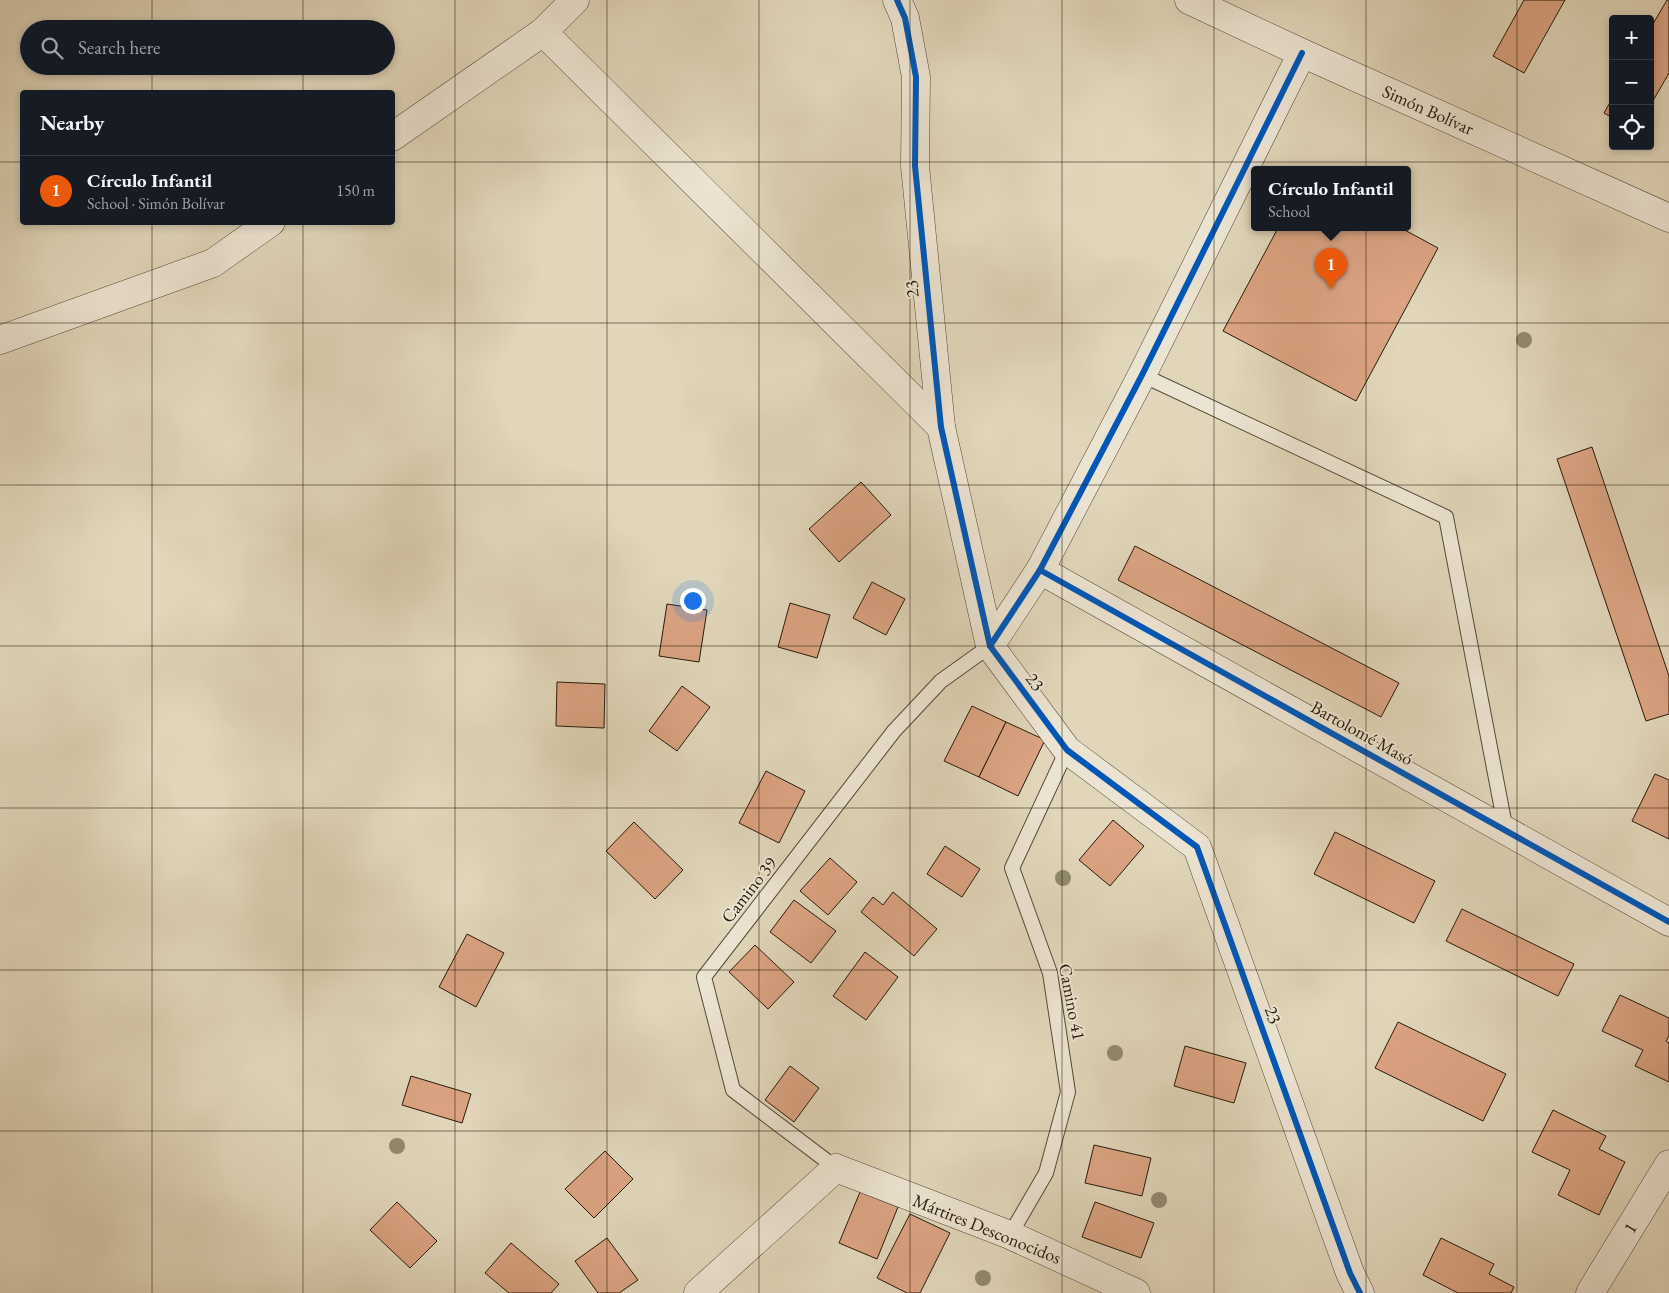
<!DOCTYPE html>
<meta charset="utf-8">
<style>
body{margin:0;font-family:"EB Garamond",serif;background:#242831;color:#f1f3f6}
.controls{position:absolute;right:15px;top:15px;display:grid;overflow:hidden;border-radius:5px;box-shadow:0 2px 8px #0003}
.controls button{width:45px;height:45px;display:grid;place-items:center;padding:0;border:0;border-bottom:1px solid #363941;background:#171b24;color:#f1f3f6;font:25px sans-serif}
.you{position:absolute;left:692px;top:600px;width:18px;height:18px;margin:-12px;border:4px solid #fff;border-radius:50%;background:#1a73e8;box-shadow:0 0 0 8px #1a73e833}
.badge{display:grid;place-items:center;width:32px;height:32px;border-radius:50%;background:#ea580c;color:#fff;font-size:16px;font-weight:700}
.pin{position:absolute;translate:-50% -41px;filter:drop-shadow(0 1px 2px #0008)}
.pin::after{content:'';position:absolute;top:26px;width:18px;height:15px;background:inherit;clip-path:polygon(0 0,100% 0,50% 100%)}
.popup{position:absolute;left:1251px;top:166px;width:160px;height:65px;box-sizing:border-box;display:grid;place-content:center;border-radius:5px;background:#171b24;filter:drop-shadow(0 1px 4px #0005);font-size:16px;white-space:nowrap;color:#9ea1a6}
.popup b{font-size:19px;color:#f1f3f6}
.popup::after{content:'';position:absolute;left:50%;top:100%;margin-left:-10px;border:10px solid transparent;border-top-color:#171b24}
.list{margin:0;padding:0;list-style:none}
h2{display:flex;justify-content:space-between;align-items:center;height:65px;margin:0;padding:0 20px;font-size:21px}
h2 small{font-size:16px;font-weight:400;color:#9ea1a6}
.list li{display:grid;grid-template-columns:32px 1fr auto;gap:15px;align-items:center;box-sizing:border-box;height:70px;padding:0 20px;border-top:1px solid #363941}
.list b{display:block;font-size:19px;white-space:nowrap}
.list p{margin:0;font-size:16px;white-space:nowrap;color:#9ea1a6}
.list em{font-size:16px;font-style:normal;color:#9ea1a6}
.icon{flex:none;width:28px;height:28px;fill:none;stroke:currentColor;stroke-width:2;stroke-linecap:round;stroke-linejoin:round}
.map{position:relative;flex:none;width:1669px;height:1293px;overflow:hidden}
.search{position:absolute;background:#171b24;box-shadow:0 2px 8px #0003;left:20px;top:20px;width:375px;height:55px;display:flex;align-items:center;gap:12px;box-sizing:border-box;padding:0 18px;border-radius:28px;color:#9ea1a6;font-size:19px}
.panel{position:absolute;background:#171b24;box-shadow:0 2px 8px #0003;left:20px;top:90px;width:375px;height:135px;border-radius:5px}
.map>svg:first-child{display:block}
</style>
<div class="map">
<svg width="1669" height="1293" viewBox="0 0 1669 1293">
<rect width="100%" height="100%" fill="#e1d6ba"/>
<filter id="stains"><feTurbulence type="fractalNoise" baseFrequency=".004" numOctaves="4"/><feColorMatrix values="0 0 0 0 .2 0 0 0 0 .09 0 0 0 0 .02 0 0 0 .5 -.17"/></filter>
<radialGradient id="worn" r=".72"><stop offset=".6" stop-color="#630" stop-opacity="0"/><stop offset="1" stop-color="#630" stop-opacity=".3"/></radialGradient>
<!-- building -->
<g fill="#dba382" stroke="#261a0a">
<path d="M1524,0h41l-41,73 -31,-17z"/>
<path d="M1667,0h2v73l-19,33v-77z"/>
<path d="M1613,97v21l-9,-5z"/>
<path d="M1278,228h123l37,20 -82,153 -133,-70z"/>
<path d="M1592,447l77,229v38l-23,7 -89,-262z"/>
<path d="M861,482l30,33 -52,47 -30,-33z"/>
<path d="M1135,546l264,137 -18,34 -263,-137z"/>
<path d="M872,582l33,17 -19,36 -33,-17z"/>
<path d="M790,603l40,12 -13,43 -39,-11z"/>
<path d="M667,604l40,6 -8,52 -40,-6z"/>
<path d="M557,682l48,2 -1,44 -48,-2z"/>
<path d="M682,686l28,21 -33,44 -28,-20z"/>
<path d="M972,706l34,16 -27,55 -35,-16z"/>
<path d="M1006,722l39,18 -27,56 -39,-19z"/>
<path d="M766,771l39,20 -26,52 -40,-20z"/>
<path d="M1655,774l14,6v59l-37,-18z"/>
<path d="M1113,820l31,26 -34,40 -31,-26z"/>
<path d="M634,822l49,48 -28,29 -49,-48z"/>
<path d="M1335,832l100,49 -21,42 -100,-49z"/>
<path d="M945,846l35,23 -18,28 -35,-23z"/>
<path d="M830,858l27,24 -29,33 -28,-24z"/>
<path d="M893,892l44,37 -23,27 -53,-44 12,-15 10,8z"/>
<path d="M794,900l42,31 -25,32 -41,-31z"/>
<path d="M1462,909l112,55 -16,32 -112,-55z"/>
<path d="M467,934l37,19 -28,54 -37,-20z"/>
<path d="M755,945l39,37 -26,27 -39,-37z"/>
<path d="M865,952l33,25 -32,43 -33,-24z"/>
<path d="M1620,995l49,23v18l-3,5 3,2v39l-34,-16 8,-16 -41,-19z"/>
<path d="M1398,1022l108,52 -23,47 -108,-53z"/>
<path d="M1185,1046l61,17 -12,40 -60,-17z"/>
<path d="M790,1066l29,22 -25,34 -29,-22z"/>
<path d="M411,1076l60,18 -9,29 -60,-18z"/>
<path d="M1553,1110l53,26 -7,13 26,13 -26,53 -41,-20 12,-25 -38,-18z"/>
<path d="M1094,1145l57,13 -9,38 -57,-13z"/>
<path d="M605,1151l28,28 -39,39 -29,-29z"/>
<path d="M860,1192l38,15 -21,52 -38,-16z"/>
<path d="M397,1202l40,39 -27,27 -40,-38z"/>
<path d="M1095,1202l59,21 -13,35 -59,-21z"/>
<path d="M910,1214l40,19 -30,60h-13l-30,-15z"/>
<path d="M607,1238l31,42 -19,13h-21l-23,-32z"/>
<path d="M1441,1238l53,26 -5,10 25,13 -3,6h-53l-35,-18z"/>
<path d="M511,1243l48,41 -8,9h-42l-24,-20z"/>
</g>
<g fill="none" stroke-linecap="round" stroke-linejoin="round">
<defs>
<g id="lane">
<path d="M1142,375l304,142 60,314"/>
<path d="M836,1168l-103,-78 -29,-113 190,-246 47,-50 49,-35"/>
<path d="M1010,1235l36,-62 22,-81 -18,-119 -38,-105 55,-118"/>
</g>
<g id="street">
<path d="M897,0l8,18 11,59 -1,89 26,261 49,219 77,104 130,97 153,426 10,20"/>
<path d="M1189,0l113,53 367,165"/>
<path d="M543,32l398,395"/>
<path d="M392,137l151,-105 32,-32"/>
<path d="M0,340l213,-77 58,-41"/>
<path d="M1040,570l629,352"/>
<path d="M990,646l50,-76 102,-195 160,-322"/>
<path d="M698,1293l138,-125 174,67 126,58"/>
<path d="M1590,1293l79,-129"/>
</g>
</defs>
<!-- lane casing -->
<use href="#lane" stroke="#554936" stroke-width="16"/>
<!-- street casing -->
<use href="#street" stroke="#554936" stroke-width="29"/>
<!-- lane -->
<use href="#lane" stroke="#ece4d2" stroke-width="14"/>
<!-- street -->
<use href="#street" stroke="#ece4d2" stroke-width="28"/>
<defs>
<g id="cycleway">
<path d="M897,0l8,18 11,59 -1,89 26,261 49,219 77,104 130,97 153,426 10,20"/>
<path d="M1040,570l629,352"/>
<path d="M990,646l50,-76 102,-195 160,-322"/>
</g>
</defs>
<!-- cycleway casing -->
<use href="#cycleway" stroke="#ece4d2" stroke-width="9"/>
<!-- cycleway -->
<use href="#cycleway" stroke="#0057b8" stroke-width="6"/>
</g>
<!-- trees -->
<g fill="#918a6f">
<circle cx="1524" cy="340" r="8"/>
<circle cx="1063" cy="878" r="8"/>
<circle cx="1115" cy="1053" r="8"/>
<circle cx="397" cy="1146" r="8"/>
<circle cx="1159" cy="1200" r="8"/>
<circle cx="983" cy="1278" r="8"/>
</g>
<!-- grid -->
<path fill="none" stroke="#261a0a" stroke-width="1" stroke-opacity="0.55" d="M152,0v29M303,0v29M455,0v1293M607,0v1293M759,0v1293M910,0v1293M1062,0v1293M1214,0v1293M1366,0v1293M1517,0v1293M152,66v26M303,66v26M0,162h22M392,162h1277M152,222v1071M303,222v1071M0,323h1669M0,485h1669M0,646h1669M0,808h1669M0,970h1669M0,1131h1669"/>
<g text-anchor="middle" stroke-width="4" stroke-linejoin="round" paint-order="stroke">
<!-- street labels -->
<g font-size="18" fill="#261a0a" stroke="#ece4d2">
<text transform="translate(1428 110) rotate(24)" y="6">Simón Bolívar</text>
<text transform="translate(912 289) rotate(-96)" y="6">23</text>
<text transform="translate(1035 682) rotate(53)" y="6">23</text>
<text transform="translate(1362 733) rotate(29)" y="6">Bartolomé Masó</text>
<text transform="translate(749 890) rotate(-52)" y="6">Camino 39</text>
<text transform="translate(1072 1002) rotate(79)" y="6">Camino 41</text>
<text transform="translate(1273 1015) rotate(70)" y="6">23</text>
<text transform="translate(1630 1228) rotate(-59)" y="6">1</text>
<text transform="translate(987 1229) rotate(22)" y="6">Mártires Desconocidos</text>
</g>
</g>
<rect width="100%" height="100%" filter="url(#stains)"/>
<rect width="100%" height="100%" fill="url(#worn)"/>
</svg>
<div class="controls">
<button>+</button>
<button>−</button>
<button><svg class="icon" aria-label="locate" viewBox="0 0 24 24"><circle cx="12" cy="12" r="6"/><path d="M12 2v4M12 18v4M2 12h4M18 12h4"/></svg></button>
</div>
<div class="you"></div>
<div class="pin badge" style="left:1331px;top:289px">1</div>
<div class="popup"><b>Círculo Infantil</b>School</div>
<div class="search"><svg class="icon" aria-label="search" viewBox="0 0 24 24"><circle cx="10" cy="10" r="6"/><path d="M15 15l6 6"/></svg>Search here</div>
<section class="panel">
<h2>Nearby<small></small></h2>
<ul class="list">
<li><span class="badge">1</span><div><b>Círculo Infantil</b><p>School · Simón Bolívar</p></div><em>150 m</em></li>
</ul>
</section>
</div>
